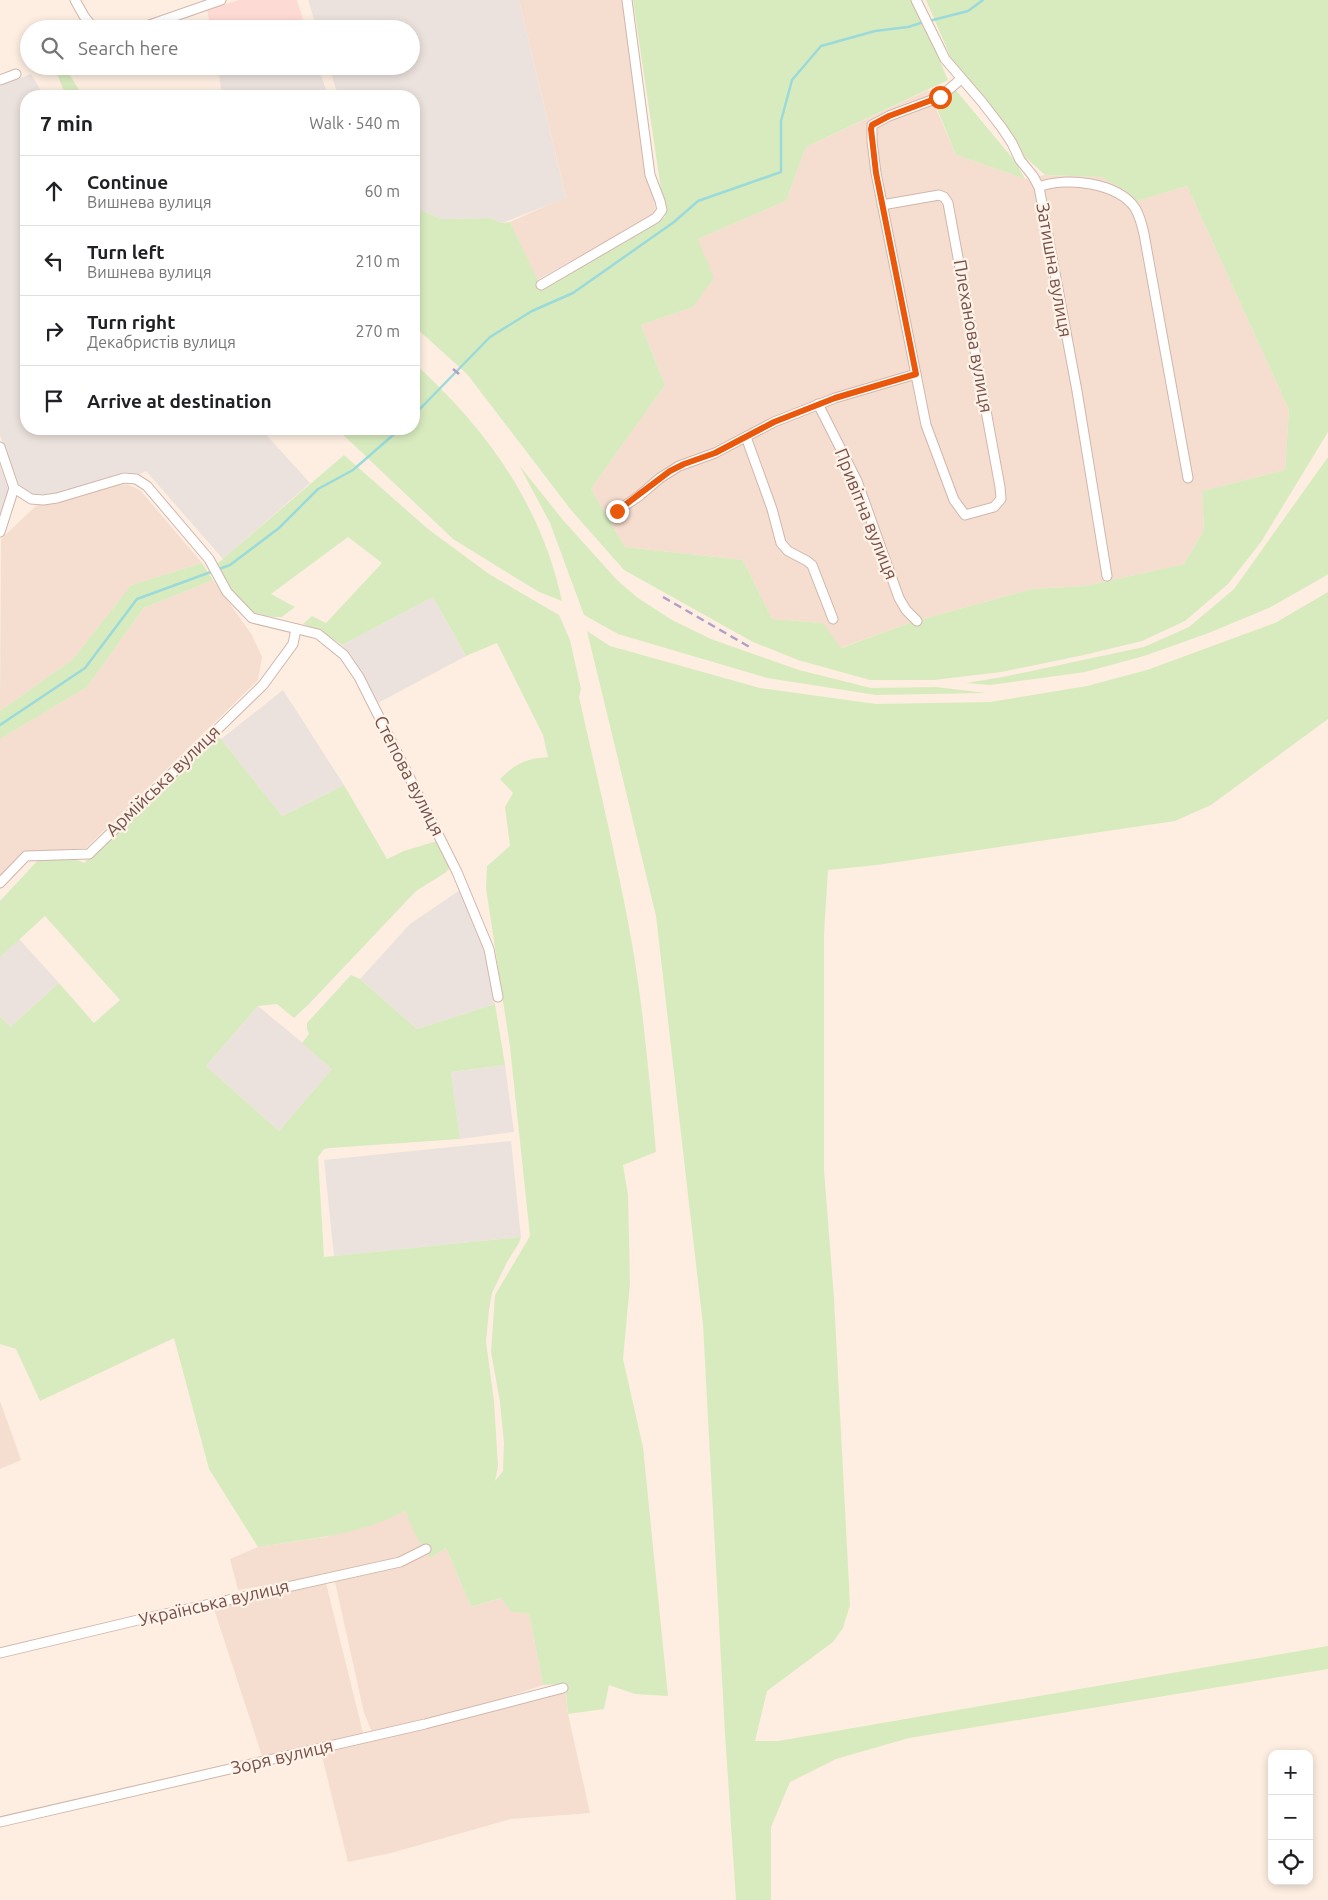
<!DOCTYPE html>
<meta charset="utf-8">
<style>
body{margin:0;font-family:Ubuntu,sans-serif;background:#f2f2f2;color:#202124}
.controls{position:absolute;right:15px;bottom:15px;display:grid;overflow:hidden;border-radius:10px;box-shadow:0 2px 8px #0003}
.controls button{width:45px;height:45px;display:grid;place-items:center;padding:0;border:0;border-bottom:1px solid #e0e0e0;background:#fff;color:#202124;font:25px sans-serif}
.stop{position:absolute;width:15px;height:15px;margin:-11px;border:4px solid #ea580c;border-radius:50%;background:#fff}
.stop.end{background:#ea580c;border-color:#fff;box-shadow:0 1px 5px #0008}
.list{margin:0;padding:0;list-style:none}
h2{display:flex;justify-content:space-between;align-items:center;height:65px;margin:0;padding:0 20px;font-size:21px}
h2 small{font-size:16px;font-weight:400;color:#757577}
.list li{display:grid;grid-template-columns:32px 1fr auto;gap:15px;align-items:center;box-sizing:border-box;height:70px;padding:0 20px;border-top:1px solid #e0e0e0}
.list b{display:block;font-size:19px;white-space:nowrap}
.list p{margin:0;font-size:16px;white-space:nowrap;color:#757577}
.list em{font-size:16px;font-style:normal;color:#757577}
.icon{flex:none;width:28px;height:28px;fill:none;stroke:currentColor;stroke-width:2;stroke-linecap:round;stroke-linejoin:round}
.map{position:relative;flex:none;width:1328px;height:1900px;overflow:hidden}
.search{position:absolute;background:#fff;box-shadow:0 2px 8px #0003;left:20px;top:20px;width:400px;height:55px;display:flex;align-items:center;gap:12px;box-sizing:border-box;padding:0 18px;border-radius:28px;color:#757577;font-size:19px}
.panel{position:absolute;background:#fff;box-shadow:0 2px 8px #0003;left:20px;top:90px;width:400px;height:345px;border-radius:20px}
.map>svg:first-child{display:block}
</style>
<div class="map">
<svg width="1328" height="1900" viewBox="0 0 1328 1900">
<rect width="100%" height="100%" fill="#fdeee1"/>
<!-- residential -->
<g fill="#f5decf">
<path d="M519,0h105l32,213 -119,67 -27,-58 56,-25z"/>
<path d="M928,90l28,65 69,24 20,-4 57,2 24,14 11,10 50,-15 102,224 -4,60 -83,21 2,39 -20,34 -99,22 -53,3 -120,33 -72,26 -17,-25 -51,-4 -29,-59 -118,-13 -34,-58 74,-104 -24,-60 52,-18 5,-68 88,-38 20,-54z"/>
<path d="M127,484l13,6 62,73 -71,22 -58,74 -73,52 1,-172 35,-33 74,-20z"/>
<path d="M213,580l39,55 10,22 -4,23 -172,168 -61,5 -25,27v-141l87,-52 57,-79z"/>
<path d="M0,1401l21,59 -21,9z"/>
<path d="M405,1511l19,37 -25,12 -65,14 -96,16 -8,-31 28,-12 68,-10z"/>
<path d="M446,1548l25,59 31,-9 10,14 17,2 14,71 -42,14 -129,33 -8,-19 -29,-131 67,-17 24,-14 4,7z"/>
<path d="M326,1583l37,150 -5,3 -95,23 -50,-153 84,-19z"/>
<path d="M565,1689l3,25 22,99 -79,6 -120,34 -43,9 -27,-110 85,-19z"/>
</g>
<!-- commercial -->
<path fill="#fedad4" d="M239,0h58l9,29h-95l-4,-19z"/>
<!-- industrial -->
<g fill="#ece2dd">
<path d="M308,0h211l47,198 -64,25 -12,-5 -49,1 -27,-12v-111h-76l-9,-30h82v-37h-94z"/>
<path d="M218,66l6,2 10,-2h84l10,30h-106z"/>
<path d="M31,74l13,22h-18v333h235l49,54 -87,76 -77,-88 -6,3 -16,-2 -74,24h-18l-10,-4 -8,-13 -14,-44v-350z"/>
<path d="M0,465l9,26 -9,28z"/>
<path d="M433,597l33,59 -90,48 -14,-30 -11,-19 -9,-10z"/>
<path d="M283,690l61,95 -62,31 -61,-77z"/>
<path d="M460,890l27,59 8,55 -78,25 -57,-50 50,-55z"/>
<path d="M19,939l40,44 -49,44 -10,-11v-59z"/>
<path d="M258,1006l75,62 -54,63 -73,-65z"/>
<path d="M505,1065l9,67 -54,7 -9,-67z"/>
<path d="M511,1141l10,96 -187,19 -10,-96z"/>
</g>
<!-- green -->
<g fill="#d8ebbf">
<path d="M633,0h281l34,80 -142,67 -20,54 -88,38 16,39 -21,29 -52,18 24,60 -74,104 34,58 118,13 29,59 51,4 18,25 71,-26 120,-33 53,-3 99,-22 20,-34 -2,-39 83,-21 4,-60 -102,-224 -50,15 -11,-10 -25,-14 -56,-2 -20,-18 -68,-85 -31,-72h402v432l-67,110 -33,42 -43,37 -43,20 -58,14 -83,17 -67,8h-64l-72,-20 -45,-18 -129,-72 -53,-60 -104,-136 -53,-48v-119l27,12 49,-1 12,5 8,-1 31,65 124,-70z"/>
<path d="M54,66h10l19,30h-17z"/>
<path d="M954,88l61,73 10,18 -69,-24 -23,-56z"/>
<path d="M414,363c72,65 127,141 148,238l-23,-9 -86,-53 -116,-110h77z"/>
<path d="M344,455l84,74 61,45 70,41 11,25 11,49 -2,8c19,84 39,167 54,252 11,67 17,135 23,203l-33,13 5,30 2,88 -7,76 20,88 25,249 -33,-2 -26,-9 -5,24 -36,5 -3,-30 -22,1 -14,-71 -17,-2 -11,-14 -30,9 -25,-59 -16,10 -14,-22 -11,-25c-45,24 -97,28 -147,36l-49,-78 -35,-131 -134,63 -24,-52 -16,-5v-328l10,11 49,-44 35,40 26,-23 -75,-84 -45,41v-56l40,-43 35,1 9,4 130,-128 7,4 61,77 62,-31 43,74 17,-8 33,-10 13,21v6l-5,5 -29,18 -108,114 -14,13 -17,-14 -19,2 -52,60 73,65 53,-62 -30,-26 7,-9 -2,-5v-6l44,-48 9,4 57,50 78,-25 10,61 -54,7 9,67 -130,9 -6,1 -6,8 6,100 197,-20 -2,6 -12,19 -15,31 -3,17 -3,32 8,59 4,65 -3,15 8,-10 1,-28 -4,-41 -9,-50 4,-57 35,-59 -20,-189 -24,-159 1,-22 23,-20 -5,-39 8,-14 -13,-14c16,-16 26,-20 48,-22l-5,-22 -46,-92 -31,13 -33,-59 -91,48 -21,-14 -18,-7 9,-8 14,7 56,-60 -34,-26 -77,57 24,13 -13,10c-10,0 -18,0 -27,-4 -16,-8 -31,-34 -38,-49z"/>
<path d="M1328,457v117l-1,1 -58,33 -63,26 -62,22 -59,16 -95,13 -24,-2 37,-6 141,-30 45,-20 45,-38z"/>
<path d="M519,465l44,55 54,60 21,18 34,22 39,19 88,31 72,18 65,-1 50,6 -110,2 -109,-17 -149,-44 -34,-19 -34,-92z"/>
<path d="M202,563l11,17 -69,28 -57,79 -87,52v-28l73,-52 58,-74z"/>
<path d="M1328,592v127l-117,86 -36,16 -298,44 -49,5 -4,64v236l10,128 16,307 -7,23 -10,14 -66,49 -12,50h23l550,-95v23l-419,69 -73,21 -46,23 -19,45v73h-35l-11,-166 -22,-409 -47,-409 -69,-285 23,15 150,42 116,16 114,-2 97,-16 60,-16 128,-47z"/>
</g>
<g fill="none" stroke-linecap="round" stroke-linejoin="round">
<!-- stream -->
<g stroke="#9bdada" stroke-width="2.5">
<path d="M929,21l39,-10 15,-11"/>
<path d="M414,415l76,-78 42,-26 41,-18 101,-71 24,-21 83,-29v-51l11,-41 29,-34 54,-15 33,-4 16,-5"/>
<path d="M0,725l85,-57 52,-69 93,-34 49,-37 39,-39 35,-19 47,-41"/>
</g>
<defs>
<g id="minor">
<path d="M75,0l9,16 10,13"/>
<path d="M916,0l29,59 37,43 20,26 10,15 8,17 13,16 6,11 38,204 30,185"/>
<path d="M138,29l83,-29"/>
<path d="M0,80l16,-6"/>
<path d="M1039,187c27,-11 79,-4 96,21 5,8 7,17 9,26l44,244"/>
<path d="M882,205l57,-10 5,2 4,6 52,284 1,12 -7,8 -29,8 -11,-15 -28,-75 -50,-252 -4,-32v-16l17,-9 51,-19 21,-18"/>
<path d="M541,285l115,-67 6,-8 -2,-9 -10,-26 -23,-175"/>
<path d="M818,404l39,77 42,117 7,12 11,11"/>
<path d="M746,437l26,72 9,34 7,8 19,10 5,4 21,54"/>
<path d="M0,447l14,41 17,11 12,1 14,-2 67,-20 12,1 11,7 62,73 18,33 25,26 66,16 26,21 15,22 98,195 32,77 9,48"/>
<path d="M617,511l22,-15 21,-18 19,-12 36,-13 59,-31 61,-24 81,-24"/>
<path d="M0,532l14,-44"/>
<path d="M0,883l26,-27 63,-2 174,-169 30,-41 3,-15"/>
<path d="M0,1653l138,-33 262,-58 26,-13"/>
<path d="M0,1822l425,-98 138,-36"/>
</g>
</defs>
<!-- minor casing -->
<use href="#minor" stroke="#d1b6ab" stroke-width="11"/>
<!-- minor -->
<use href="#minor" stroke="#fff" stroke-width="9"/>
<!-- rail -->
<g stroke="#afa0c7" stroke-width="2.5" stroke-dasharray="8 5" stroke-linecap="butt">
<path d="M453,369l6,5"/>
<path d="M663,597l90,52"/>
</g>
</g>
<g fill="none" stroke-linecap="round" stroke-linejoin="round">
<!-- route -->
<path stroke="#ea580c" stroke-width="6" d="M617,511l53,-40 14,-7 31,-11 59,-31 61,-24 81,-24 -40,-201 -5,-44 1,-4 17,-9 51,-19"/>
</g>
<g text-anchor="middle" stroke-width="4.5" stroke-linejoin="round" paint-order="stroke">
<!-- street labels -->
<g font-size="18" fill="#765047" stroke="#fff3e9">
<text transform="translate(1054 270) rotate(80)" y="6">Затишна вулиця</text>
<text transform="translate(973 336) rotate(80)" y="6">Плеханова вулиця</text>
<text transform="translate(866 514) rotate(68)" y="6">Привітна вулиця</text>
<text transform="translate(409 776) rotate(63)" y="6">Степова вулиця</text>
<text transform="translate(163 781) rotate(-44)" y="6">Армійська вулиця</text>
<text transform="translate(214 1603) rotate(-13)" y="6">Українська вулиця</text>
<text transform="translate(282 1757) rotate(-13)" y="6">Зоря вулиця</text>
</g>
</g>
</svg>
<div class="controls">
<button>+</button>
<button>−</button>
<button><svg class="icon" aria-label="locate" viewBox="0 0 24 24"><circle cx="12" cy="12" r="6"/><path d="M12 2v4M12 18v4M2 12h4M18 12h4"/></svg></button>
</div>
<div class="stop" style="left:940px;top:97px"></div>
<div class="stop end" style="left:617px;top:511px"></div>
<div class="search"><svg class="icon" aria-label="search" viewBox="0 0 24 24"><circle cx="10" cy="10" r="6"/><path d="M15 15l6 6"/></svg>Search here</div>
<section class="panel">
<h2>7 min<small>Walk · 540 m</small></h2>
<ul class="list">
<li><svg class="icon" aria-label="ahead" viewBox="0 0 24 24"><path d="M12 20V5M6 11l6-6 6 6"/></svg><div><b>Continue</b><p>Вишнева вулиця</p></div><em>60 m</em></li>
<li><svg class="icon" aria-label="left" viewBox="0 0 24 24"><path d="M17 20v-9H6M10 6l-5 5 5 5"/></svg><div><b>Turn left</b><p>Вишнева вулиця</p></div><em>210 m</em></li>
<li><svg class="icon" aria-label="right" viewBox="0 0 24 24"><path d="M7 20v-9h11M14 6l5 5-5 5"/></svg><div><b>Turn right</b><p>Декабристів вулиця</p></div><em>270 m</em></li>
<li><svg class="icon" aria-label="arrive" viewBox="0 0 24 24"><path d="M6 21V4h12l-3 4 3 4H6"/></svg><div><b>Arrive at destination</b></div></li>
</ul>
</section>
</div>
